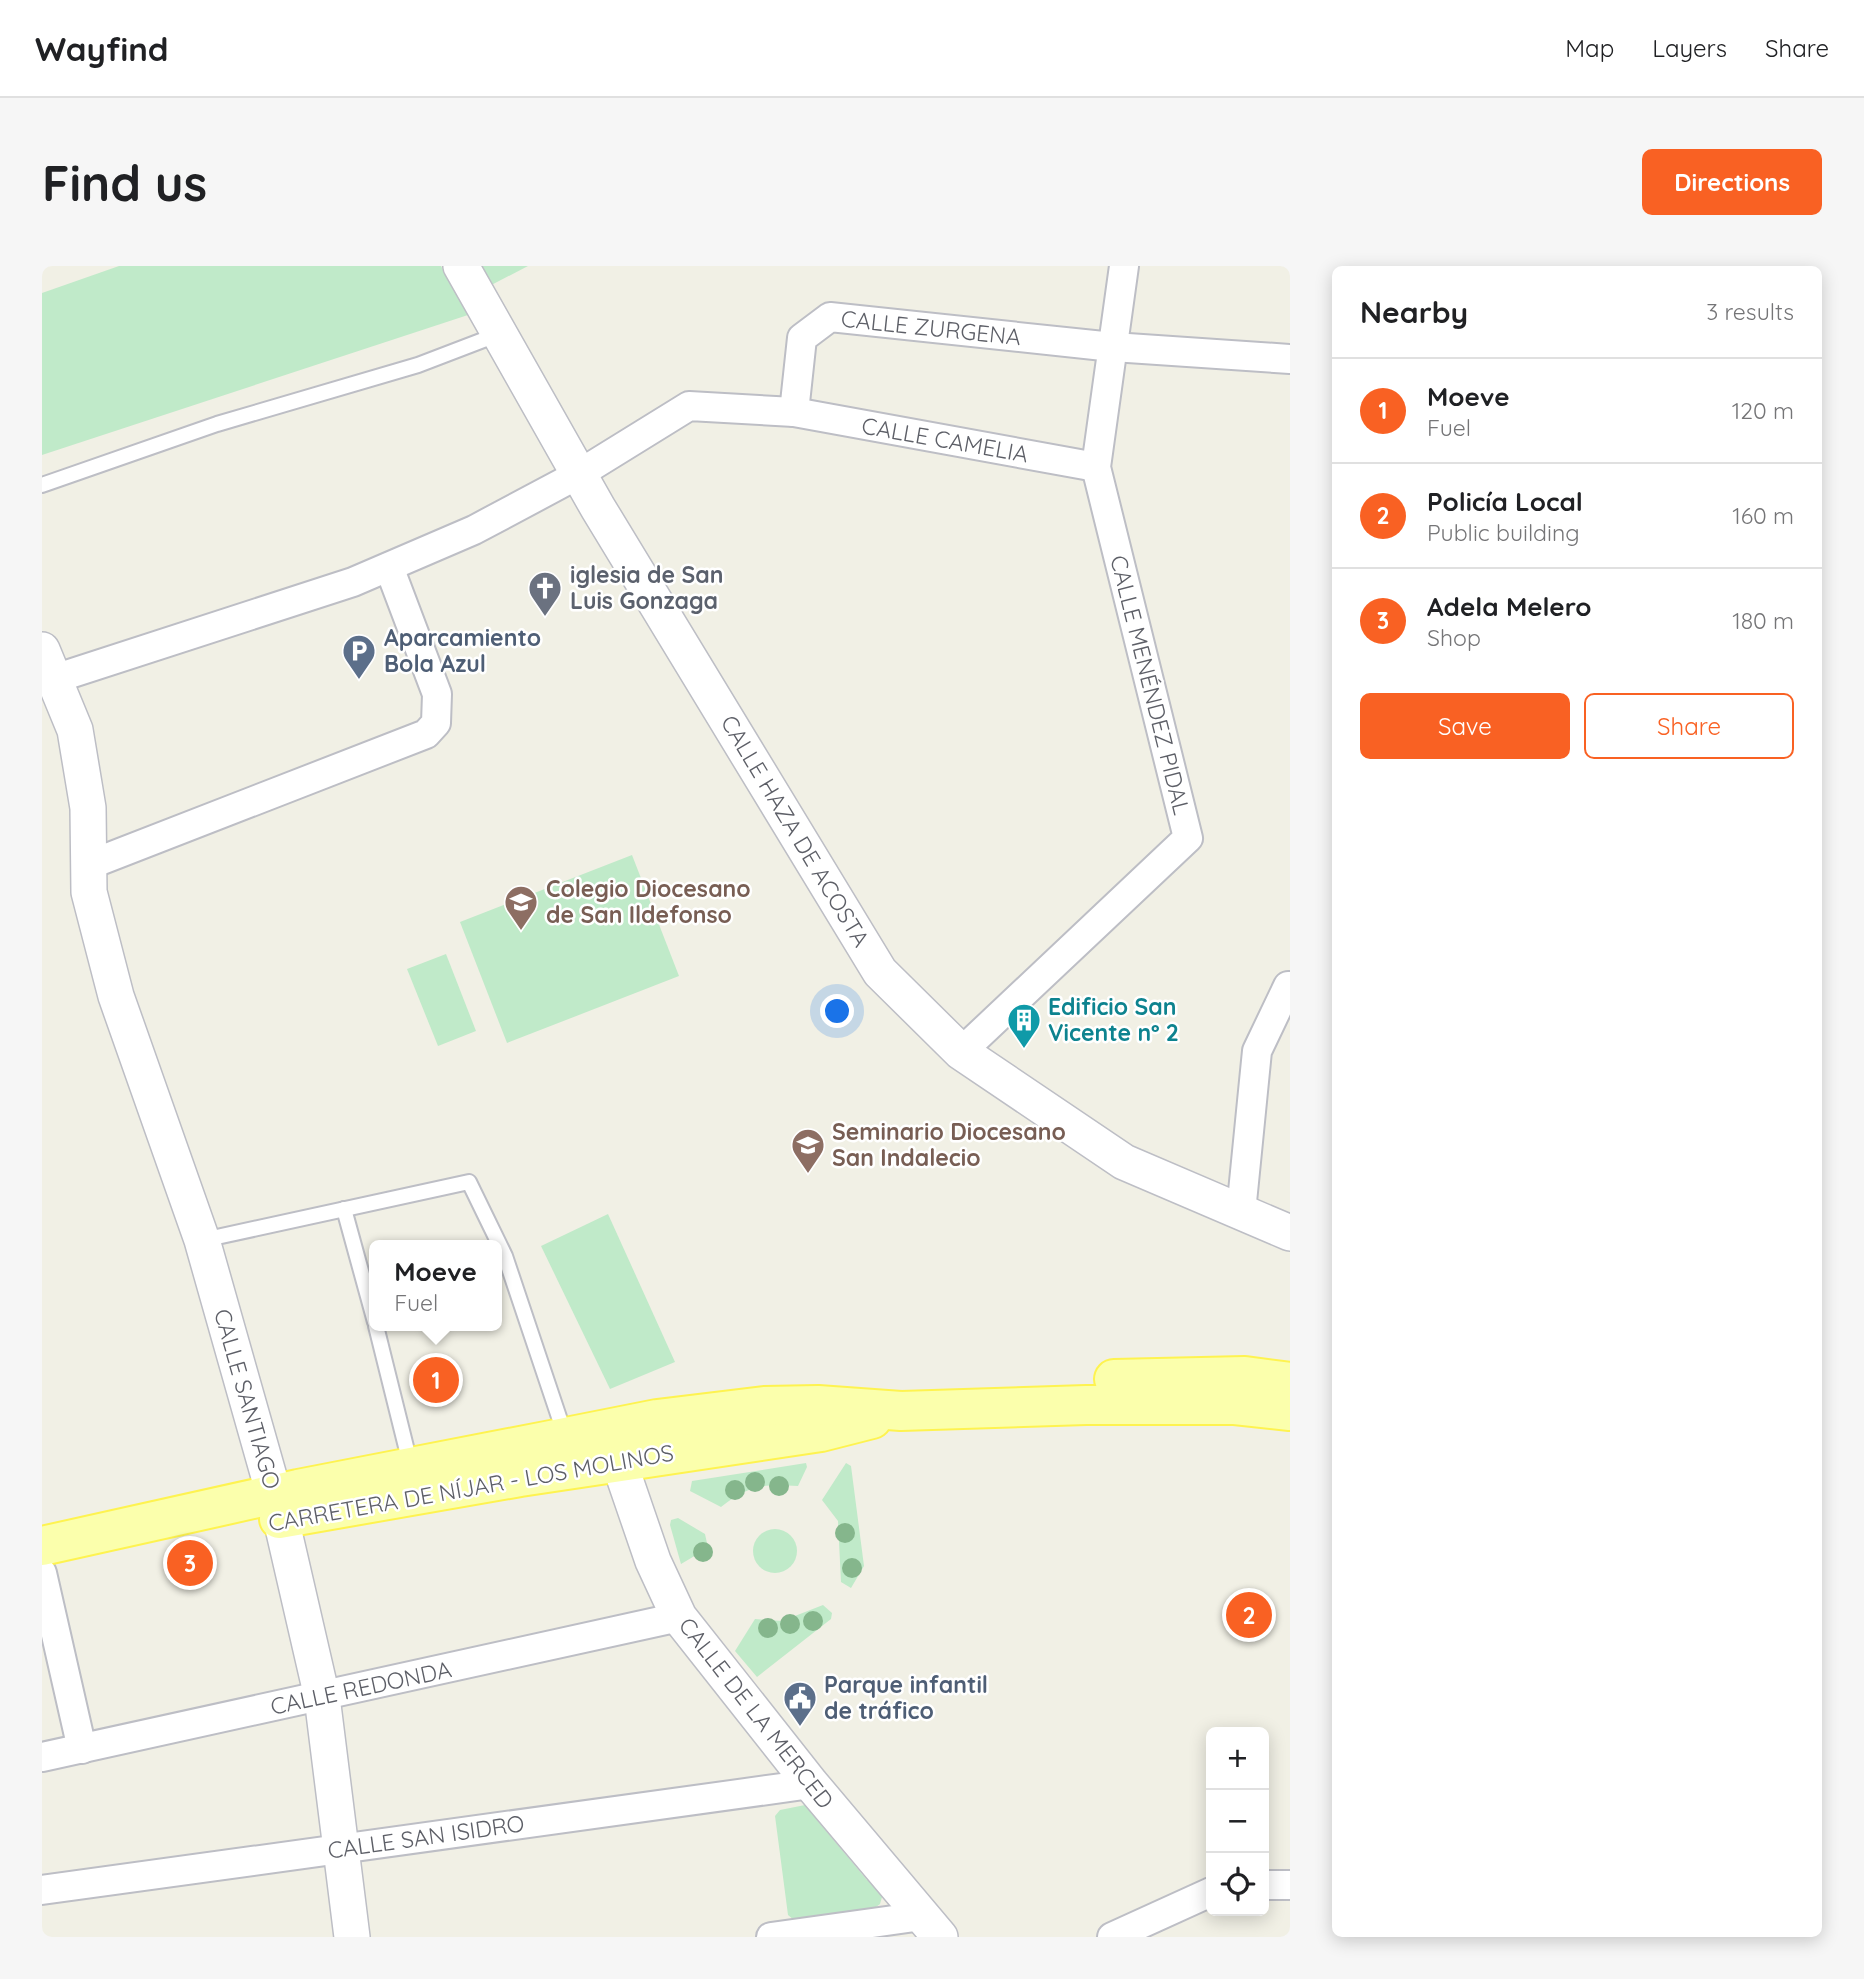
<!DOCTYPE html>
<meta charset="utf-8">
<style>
body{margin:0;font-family:Quicksand,sans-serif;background:#f6f6f6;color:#202124}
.controls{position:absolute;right:21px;bottom:21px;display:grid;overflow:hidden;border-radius:10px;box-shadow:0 4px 18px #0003}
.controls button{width:63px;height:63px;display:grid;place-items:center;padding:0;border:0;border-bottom:2px solid #e0e0e0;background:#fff;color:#202124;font:35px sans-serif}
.you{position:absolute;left:796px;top:746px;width:24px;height:24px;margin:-18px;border:5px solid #fff;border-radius:50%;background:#1a73e8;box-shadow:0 0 0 10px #1a73e833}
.badge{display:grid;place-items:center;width:46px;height:46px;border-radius:50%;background:#f96123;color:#fff;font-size:23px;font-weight:700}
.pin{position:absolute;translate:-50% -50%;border:4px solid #fff;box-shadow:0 2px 7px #0006}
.popup{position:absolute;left:327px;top:974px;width:133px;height:91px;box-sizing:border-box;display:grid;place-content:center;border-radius:10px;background:#fff;filter:drop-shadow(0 2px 5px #0005);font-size:23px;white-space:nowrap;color:#757577}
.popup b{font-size:26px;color:#202124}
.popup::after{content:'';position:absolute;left:50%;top:100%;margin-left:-14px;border:14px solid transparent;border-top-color:#fff}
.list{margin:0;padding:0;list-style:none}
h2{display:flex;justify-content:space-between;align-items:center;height:91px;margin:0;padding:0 28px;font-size:30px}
h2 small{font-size:23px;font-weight:400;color:#757577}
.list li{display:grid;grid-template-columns:46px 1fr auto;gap:21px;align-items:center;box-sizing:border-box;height:105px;padding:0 28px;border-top:2px solid #e0e0e0}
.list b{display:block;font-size:26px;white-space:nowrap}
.list p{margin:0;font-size:23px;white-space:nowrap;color:#757577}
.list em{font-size:23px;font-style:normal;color:#757577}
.actions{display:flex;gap:14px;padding:21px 28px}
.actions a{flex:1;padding:16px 0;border:2px solid #f96123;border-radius:10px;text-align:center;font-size:24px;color:#f96123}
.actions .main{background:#f96123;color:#fff}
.icon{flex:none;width:38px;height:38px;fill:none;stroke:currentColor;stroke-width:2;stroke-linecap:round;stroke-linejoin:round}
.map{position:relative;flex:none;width:1248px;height:1671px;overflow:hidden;border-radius:10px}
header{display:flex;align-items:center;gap:42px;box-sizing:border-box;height:98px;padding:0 35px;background:#fff;border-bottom:2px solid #e0e0e0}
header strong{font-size:33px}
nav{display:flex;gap:38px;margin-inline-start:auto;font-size:24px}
.intro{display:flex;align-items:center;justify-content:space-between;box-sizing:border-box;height:168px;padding:0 42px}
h1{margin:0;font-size:49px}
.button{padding:18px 32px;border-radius:10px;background:#f96123;color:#fff;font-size:24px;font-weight:700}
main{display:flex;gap:42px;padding:0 42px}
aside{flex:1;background:#fff;border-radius:10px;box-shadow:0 4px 18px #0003}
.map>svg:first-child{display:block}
</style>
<header>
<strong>Wayfind</strong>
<nav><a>Map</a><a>Layers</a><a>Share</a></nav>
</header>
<div class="intro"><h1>Find us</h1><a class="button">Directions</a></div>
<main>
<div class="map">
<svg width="1248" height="1671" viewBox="0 0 1248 1671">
<rect width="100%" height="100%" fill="#f1f0e5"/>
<!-- green -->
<g fill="#c0eac9">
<path d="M77,0h322l27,49 -426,140v-162z"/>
<path d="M419,0h67l-52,27z"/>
<path d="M590,589l47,121 -172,67 -47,-121z"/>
<path d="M404,688l30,77 -38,15 -31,-77z"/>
<path d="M566,948l67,148 -65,27 -69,-143z"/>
<path d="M764,1197l1,4 -9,19c-35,-2 -50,-1 -77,21l-31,-16 2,-10z"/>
<path d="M804,1197l5,3 13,100 -13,22 -10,-6 -3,-61 -16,-21z"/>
<path d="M636,1252l27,16 3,14 -27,16 -11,-39 1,-5z"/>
<circle cx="733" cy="1285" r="22"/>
<path d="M781,1339l9,8 -1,6 -74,58 -22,-26 20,-32 27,2z"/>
<path d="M768,1538l14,9 -7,7 50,60 7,-6 10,16 -4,14 -8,6 -78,10 -6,-5 -13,-99 5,-6z"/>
</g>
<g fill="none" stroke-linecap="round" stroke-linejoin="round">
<defs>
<g id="service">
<path d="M0,219l175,-61 201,-59 81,-31"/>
<path d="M302,943l31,113"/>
<path d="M161,974l266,-58 36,74 60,179"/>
<path d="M334,1060l35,141"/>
</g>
<g id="minor">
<path d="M752,146l8,-74 28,-21 283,30 177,12"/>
<path d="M12,413l299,-97 121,-52 105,-56 110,-68 105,6 302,55"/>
<path d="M47,599l337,-131 10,-11 1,-29 -48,-127"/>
<path d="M919,786l227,-214 -92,-371 28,-201"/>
<path d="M1199,946l16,-161 31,-65"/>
<path d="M0,1307l40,176"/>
<path d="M0,1491l637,-140"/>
<path d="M1222,1619h26"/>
<path d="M0,1624l769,-106"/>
<path d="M729,1671l151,-21"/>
<path d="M1070,1671l99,-45"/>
</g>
<g id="tertiary">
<path d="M419,0l137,242 282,464 81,80 163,110 166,71"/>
<path d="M0,384l33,80 13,78 1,84 27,104 86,244 79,279 41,178 30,240"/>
<path d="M577,1196l34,99 26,56 132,167 129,153"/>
</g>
<g id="primary">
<path d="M1072,1113l131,-3 45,6"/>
<path d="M237,1253l241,-42 301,-45 51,-13"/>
<path d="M0,1280l256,-57 253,-49 106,-21 107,-13 54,-1 83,6 185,-6h149l55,6"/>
</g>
</defs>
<!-- service casing -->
<use href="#service" stroke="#bdbec5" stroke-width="18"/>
<!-- minor casing -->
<use href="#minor" stroke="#bdbec5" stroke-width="32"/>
<!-- tertiary casing -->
<use href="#tertiary" stroke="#bdbec5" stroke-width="38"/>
<!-- primary casing -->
<use href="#primary" stroke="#fef350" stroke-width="42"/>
<!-- service -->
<use href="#service" stroke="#fff" stroke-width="14"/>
<!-- minor -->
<use href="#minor" stroke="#fff" stroke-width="28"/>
<!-- tertiary -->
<use href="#tertiary" stroke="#fff" stroke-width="35"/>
<!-- primary -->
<use href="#primary" stroke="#fbffac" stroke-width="38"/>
</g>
<!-- trees -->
<g fill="#85b68c">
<circle cx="713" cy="1216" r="10"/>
<circle cx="737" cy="1220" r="10"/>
<circle cx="693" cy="1224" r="10"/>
<circle cx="803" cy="1267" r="10"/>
<circle cx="661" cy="1286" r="10"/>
<circle cx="810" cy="1302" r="10"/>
<circle cx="771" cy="1355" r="10"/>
<circle cx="748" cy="1358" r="10"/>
<circle cx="726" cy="1362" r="10"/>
</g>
<!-- icons -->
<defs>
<symbol id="church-pin" viewBox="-11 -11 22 30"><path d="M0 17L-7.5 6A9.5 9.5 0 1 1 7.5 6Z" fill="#6b7280" stroke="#fff"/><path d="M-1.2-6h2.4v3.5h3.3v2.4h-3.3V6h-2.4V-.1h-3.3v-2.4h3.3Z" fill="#fff"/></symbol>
<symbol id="parking-pin" viewBox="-11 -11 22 30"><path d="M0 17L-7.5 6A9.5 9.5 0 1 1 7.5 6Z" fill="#5c6f8a" stroke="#fff"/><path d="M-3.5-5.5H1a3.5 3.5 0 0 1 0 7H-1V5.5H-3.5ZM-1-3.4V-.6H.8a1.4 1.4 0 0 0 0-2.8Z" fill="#fff"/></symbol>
<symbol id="school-pin" viewBox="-11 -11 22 30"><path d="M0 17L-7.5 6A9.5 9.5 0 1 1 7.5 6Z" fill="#8d6e63" stroke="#fff"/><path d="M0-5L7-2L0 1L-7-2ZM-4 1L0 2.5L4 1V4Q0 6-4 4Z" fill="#fff"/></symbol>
<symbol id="building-pin" viewBox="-11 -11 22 30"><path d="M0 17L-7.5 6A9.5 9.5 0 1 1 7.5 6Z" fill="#0f9aa8" stroke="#fff"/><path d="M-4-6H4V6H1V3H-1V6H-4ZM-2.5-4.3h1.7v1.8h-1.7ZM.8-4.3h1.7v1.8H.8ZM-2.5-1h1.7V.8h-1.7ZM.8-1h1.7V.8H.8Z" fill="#fff"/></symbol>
<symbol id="university-pin" viewBox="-11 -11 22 30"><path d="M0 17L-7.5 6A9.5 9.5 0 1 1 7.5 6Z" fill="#8d6e63" stroke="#fff"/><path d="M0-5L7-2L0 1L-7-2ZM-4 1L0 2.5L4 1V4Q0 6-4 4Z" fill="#fff"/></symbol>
<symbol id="civic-pin" viewBox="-11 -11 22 30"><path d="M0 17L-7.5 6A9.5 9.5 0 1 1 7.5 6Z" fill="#5c6f8a" stroke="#fff"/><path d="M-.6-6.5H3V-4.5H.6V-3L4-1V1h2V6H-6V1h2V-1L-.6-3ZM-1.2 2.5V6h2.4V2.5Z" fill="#fff"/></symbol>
</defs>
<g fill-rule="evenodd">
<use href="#church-pin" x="484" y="303" width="38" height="52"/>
<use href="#parking-pin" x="298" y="366" width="38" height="52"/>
<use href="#school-pin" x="460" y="617" width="38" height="52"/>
<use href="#building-pin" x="963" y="735" width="38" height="52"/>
<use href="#university-pin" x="747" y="860" width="38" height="52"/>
<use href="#civic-pin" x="739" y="1413" width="38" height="52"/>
</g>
<g text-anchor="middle" stroke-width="5" stroke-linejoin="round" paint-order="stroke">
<!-- street labels -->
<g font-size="23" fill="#5d5f67" stroke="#fff">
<text transform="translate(889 62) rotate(6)" y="8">CALLE ZURGENA</text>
<text transform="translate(903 174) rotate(10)" y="8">CALLE CAMELIA</text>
<text transform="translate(1108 419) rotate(76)" y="8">CALLE MENÉNDEZ PIDAL</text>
<text transform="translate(753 565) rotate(59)" y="8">CALLE HAZA DE ACOSTA</text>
<text transform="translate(205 1133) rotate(74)" y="8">CALLE SANTIAGO</text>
<text transform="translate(429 1222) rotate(-10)" y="8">CARRETERA DE NÍJAR - LOS MOLINOS</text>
<text transform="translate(319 1422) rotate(-12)" y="8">CALLE REDONDA</text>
<text transform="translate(714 1447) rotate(52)" y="8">CALLE DE LA MERCED</text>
<text transform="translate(384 1571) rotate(-8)" y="8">CALLE SAN ISIDRO</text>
</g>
<!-- worship labels -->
<g font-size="23" font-weight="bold" fill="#5b616d" stroke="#fff" text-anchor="start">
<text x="528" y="317">iglesia de San<tspan x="528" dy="26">Luis Gonzaga</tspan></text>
</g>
<!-- service labels -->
<g font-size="23" font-weight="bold" fill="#4e5e75" stroke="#fff" text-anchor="start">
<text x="342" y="380">Aparcamiento<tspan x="342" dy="26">Bola Azul</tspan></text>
<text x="782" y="1427">Parque infantil<tspan x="782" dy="26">de tráfico</tspan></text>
</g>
<!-- education labels -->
<g font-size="23" font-weight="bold" fill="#785e54" stroke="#fff" text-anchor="start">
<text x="504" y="631">Colegio Diocesano<tspan x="504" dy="26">de San Ildefonso</tspan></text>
<text x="790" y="874">Seminario Diocesano<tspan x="790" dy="26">San Indalecio</tspan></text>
</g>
<!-- culture labels -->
<g font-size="23" font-weight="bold" fill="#0d838f" stroke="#fff" text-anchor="start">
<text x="1006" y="749">Edificio San<tspan x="1006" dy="26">Vicente nº 2</tspan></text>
</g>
</g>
</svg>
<div class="controls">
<button>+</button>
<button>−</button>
<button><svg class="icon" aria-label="locate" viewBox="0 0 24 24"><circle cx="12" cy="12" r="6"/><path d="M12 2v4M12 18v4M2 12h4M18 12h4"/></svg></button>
</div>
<div class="you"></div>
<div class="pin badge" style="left:394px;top:1114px">1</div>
<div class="popup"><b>Moeve</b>Fuel</div>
<div class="pin badge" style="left:1207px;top:1349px">2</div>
<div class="pin badge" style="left:148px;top:1297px">3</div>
</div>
<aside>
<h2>Nearby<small>3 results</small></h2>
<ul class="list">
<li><span class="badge">1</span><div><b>Moeve</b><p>Fuel</p></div><em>120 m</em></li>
<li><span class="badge">2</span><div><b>Policía Local</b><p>Public building</p></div><em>160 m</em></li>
<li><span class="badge">3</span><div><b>Adela Melero</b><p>Shop</p></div><em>180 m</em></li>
</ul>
<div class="actions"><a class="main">Save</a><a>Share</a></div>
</aside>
</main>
